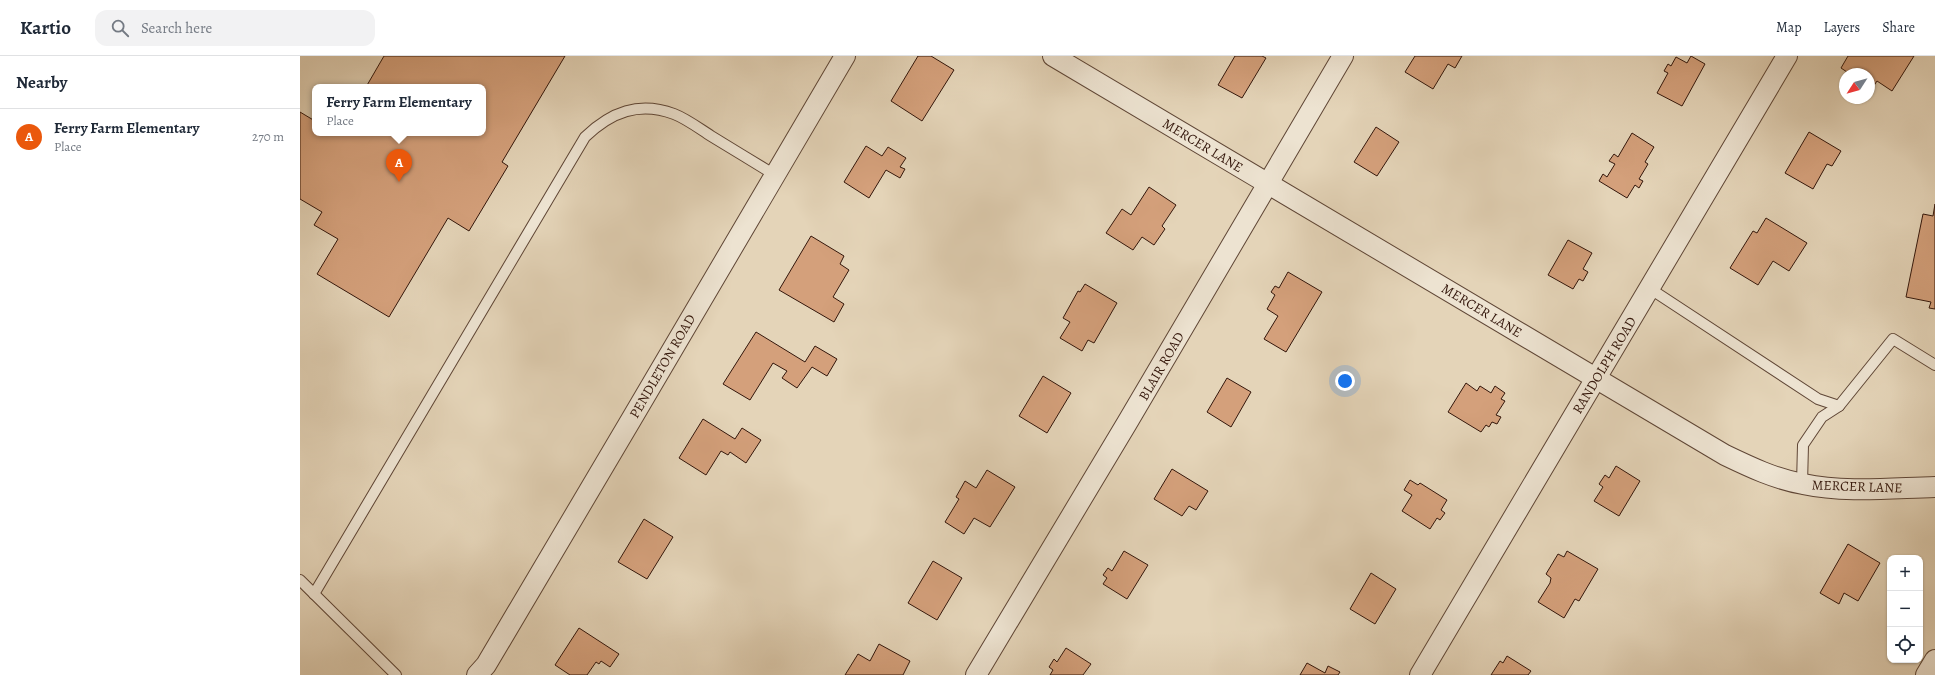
<!DOCTYPE html>
<meta charset="utf-8">
<style>
body{margin:0;font-family:Alegreya,serif;background:#f2f2f3;color:#1f2937}
.controls{position:absolute;right:12px;bottom:12px;display:grid;overflow:hidden;border-radius:8px;box-shadow:0 1px 3px #0004}
.controls button{width:36px;height:36px;display:grid;place-items:center;padding:0;border:0;border-bottom:1px solid #e0e1e3;background:#fff;color:#1f2937;font:20px sans-serif}
.compass{position:absolute;left:1539px;top:12px;width:36px;height:36px;border-radius:50%;background:#fff;box-shadow:0 1px 3px #0004;rotate:234deg}
.you{position:absolute;left:1045px;top:325px;width:14px;height:14px;margin:-10px;border:3px solid #fff;border-radius:50%;background:#1a73e8;box-shadow:0 0 0 6px #1a73e833}
.badge{display:grid;place-items:center;width:26px;height:26px;border-radius:50%;background:#ea580c;color:#fff;font-size:13px;font-weight:700}
.pin{position:absolute;translate:-50% -33px;filter:drop-shadow(0 1px 2px #0008)}
.pin::after{content:'';position:absolute;top:21px;width:14px;height:12px;background:inherit;clip-path:polygon(0 0,100% 0,50% 100%)}
.popup{position:absolute;left:12px;top:28px;width:174px;height:52px;box-sizing:border-box;display:grid;place-content:center;border-radius:8px;background:#fff;filter:drop-shadow(0 1px 3px #0005);font-size:13px;white-space:nowrap;color:#747a83}
.popup b{font-size:15px;color:#1f2937}
.popup::after{content:'';position:absolute;left:50%;top:100%;margin-left:-8px;border:8px solid transparent;border-top-color:#fff}
.list{margin:0;padding:0;list-style:none}
h2{display:flex;justify-content:space-between;align-items:center;height:52px;margin:0;padding:0 16px;font-size:17px}
h2 small{font-size:13px;font-weight:400;color:#747a83}
.list li{display:grid;grid-template-columns:26px 1fr auto;gap:12px;align-items:center;box-sizing:border-box;height:56px;padding:0 16px;border-top:1px solid #e0e1e3}
.list b{display:block;font-size:15px;white-space:nowrap}
.list p{margin:0;font-size:13px;white-space:nowrap;color:#747a83}
.list em{font-size:13px;font-style:normal;color:#747a83}
.icon{flex:none;width:22px;height:22px;fill:none;stroke:currentColor;stroke-width:2;stroke-linecap:round;stroke-linejoin:round}
.map{position:relative;flex:none;width:1635px;height:619px;overflow:hidden}
header{display:flex;align-items:center;gap:24px;box-sizing:border-box;height:56px;padding:0 20px;background:#fff;border-bottom:1px solid #e0e1e3}
header strong{font-size:19px}
nav{display:flex;gap:22px;margin-inline-start:auto;font-size:14px}
.search{width:280px;height:36px;background:#f2f2f3;display:flex;align-items:center;gap:10px;box-sizing:border-box;padding:0 14px;border-radius:12px;color:#747a83;font-size:15px}
main{display:flex}
aside{flex:1;background:#fff}
.map>svg:first-child{display:block}
</style>
<header>
<strong>Kartio</strong>
<div class="search"><svg class="icon" aria-label="search" viewBox="0 0 24 24"><circle cx="10" cy="10" r="6"/><path d="M15 15l6 6"/></svg>Search here</div>
<nav><a>Map</a><a>Layers</a><a>Share</a></nav>
</header>
<main>
<aside>
<h2>Nearby<small></small></h2>
<ul class="list">
<li><span class="badge">A</span><div><b>Ferry Farm Elementary</b><p>Place</p></div><em>270 m</em></li>
</ul>
</aside>
<div class="map">
<svg width="1635" height="619" viewBox="0 0 1635 619">
<rect width="100%" height="100%" fill="#e4d4b8"/>
<filter id="stains"><feTurbulence type="fractalNoise" baseFrequency=".005" numOctaves="4"/><feColorMatrix values="0 0 0 0 .2 0 0 0 0 .09 0 0 0 0 .02 0 0 0 .5 -.17"/></filter>
<radialGradient id="worn" r=".72"><stop offset=".6" stop-color="#630" stop-opacity="0"/><stop offset="1" stop-color="#630" stop-opacity=".3"/></radialGradient>
<!-- building -->
<g fill="#d4a07b" stroke="#33160b">
<path d="M84,0h181l-63,106 6,4 -39,65 -21,-13 -59,99 -72,-43 21,-35 -24,-14 8,-13 -22,-13v-87l15,9v12h168v-46h-117z"/>
<path d="M618,0h13l23,14 -32,51 -31,-20z"/>
<path d="M935,0h27l4,2 -24,40 -24,-13z"/>
<path d="M1115,0h47l-7,12 -7,-4 -15,25 -28,-17z"/>
<path d="M1391,0l14,8 -23,42 -25,-13 11,-20 -4,-2 4,-7 3,2 5,-9 11,6z"/>
<path d="M1548,0h66l-22,35 -15,-10 -8,12v-19h-23l1,-2 -6,-4z"/>
<path d="M1545,19v10l-4,-3z"/>
<path d="M1076,71l23,15 -22,34 -23,-14z"/>
<path d="M1509,76l32,19 -9,15 -5,-2 -14,25 -28,-16z"/>
<path d="M1332,77l22,14 -9,15 3,2 -9,15 4,2 -4,7 -4,-3 -8,13 -28,-17 4,-7 4,3 8,-13 -6,-3 5,-7 4,3z"/>
<path d="M566,90l16,10 6,-9 18,11 -6,9 5,2 -5,9 -14,-8 -17,28 -25,-16z"/>
<path d="M849,131l27,18 -14,21 3,3 -11,16 -12,-8 -9,13 -27,-17 16,-24 9,6z"/>
<path d="M1635,148v105l-6,-1 2,-6 -25,-5 17,-83 10,2z"/>
<path d="M1466,162l41,25 -18,28 -16,-10 -15,24 -28,-17 23,-37 4,2z"/>
<path d="M511,180l33,20 -4,8 9,6 -16,27 11,7 -10,18 -55,-32z"/>
<path d="M1268,184l24,13 -9,16 5,3 -5,9 -4,-2 -6,10 -25,-14z"/>
<path d="M988,216l34,20 -36,60 -22,-13 14,-23 -11,-7 8,-14 -4,-3 4,-6 4,2z"/>
<path d="M785,228l32,19 -23,40 -6,-3 -6,11 -22,-13 10,-16 -7,-4 15,-27 2,1z"/>
<path d="M456,276l49,30 10,-16 22,13 -10,17 -15,-9 -15,21 -15,-10 5,-7 -14,-8 -23,37 -27,-16z"/>
<path d="M743,320l28,17 -24,40 -28,-17z"/>
<path d="M927,322l24,14 -20,35 -24,-15z"/>
<path d="M1166,327l11,8 3,-5 11,7 4,-7 10,7 -4,6 4,2 -9,14 5,2 -4,7 -5,-2 -3,5 -3,-2 -5,7 -33,-20z"/>
<path d="M403,363l32,20 7,-11 19,12 -15,23 -16,-11 -2,3 -7,-4 -15,24 -27,-17z"/>
<path d="M1316,410l24,15 -21,35 -25,-15 9,-14 -4,-3 6,-9 4,3z"/>
<path d="M872,413l36,22 -12,19 -7,-4 -7,10 -28,-17z"/>
<path d="M687,414l28,17 -25,40 -16,-9 -10,16 -19,-12 14,-23 -3,-2 9,-16 11,7z"/>
<path d="M1110,424l8,5 2,-2 27,17 -6,10 4,3 -5,7 -3,-2 -7,11 -28,-18 10,-16 -8,-5z"/>
<path d="M344,463l29,18 -26,42 -29,-17z"/>
<path d="M1548,488l32,19 -22,38 -14,-8 -5,11 -19,-11z"/>
<path d="M824,495l24,14 -21,34 -24,-15 4,-6 -4,-3 5,-7 4,3z"/>
<path d="M1267,495l31,18 -19,32 -4,-2 -11,19 -26,-16 12,-19 1,-5 -5,-4 12,-20 6,3z"/>
<path d="M633,505l29,17 -25,42 -29,-17z"/>
<path d="M1071,517l25,16 -21,35 -25,-15z"/>
<path d="M279,572l40,26 -9,13 -9,-6 -2,3 -3,-2 -9,13h-17l-15,-10z"/>
<path d="M579,588l31,17 -7,14h-58l13,-21 12,7z"/>
<path d="M766,592l25,16 -8,11h-33l3,-5 -4,-3 5,-8 3,3z"/>
<path d="M1207,600l24,15 -3,4h-37l9,-14 3,2z"/>
<path d="M1007,607l18,10 3,-7 12,6 -2,3h-38z"/>
</g>
<g fill="none" stroke-linecap="round" stroke-linejoin="round">
<defs>
<g id="service">
<path d="M1349,232l169,111 21,7"/>
<path d="M1502,428l1,-39 19,-28 17,-11 54,-67 42,26"/>
<path d="M0,524l96,95"/>
<path d="M14,538l271,-457c26,-25 54,-36 89,-23 13,5 26,15 37,22 21,13 43,26 64,39"/>
</g>
<g id="minor">
<path d="M753,0l672,399c25,12 50,24 78,29 42,9 89,4 132,3"/>
<path d="M177,619l9,-10c121,-202 239,-407 359,-609"/>
<path d="M676,619l151,-252 216,-367"/>
<path d="M1120,619l367,-619"/>
<path d="M1626,619l9,-15"/>
</g>
</defs>
<!-- service casing -->
<use href="#service" stroke="#5f4636" stroke-width="12"/>
<!-- minor casing -->
<use href="#minor" stroke="#5f4636" stroke-width="22"/>
<!-- service -->
<use href="#service" stroke="#ede3d1" stroke-width="10"/>
<!-- minor -->
<use href="#minor" stroke="#ede3d1" stroke-width="20"/>
</g>
<g text-anchor="middle" stroke-width="4" stroke-linejoin="round" paint-order="stroke">
<!-- street labels -->
<g font-size="14" fill="#33160b" stroke="#ede3d1">
<text transform="translate(903 89) rotate(31)" y="5">MERCER LANE</text>
<text transform="translate(1182 254) rotate(31)" y="5">MERCER LANE</text>
<text transform="translate(1304 309) rotate(-59)" y="5">RANDOLPH ROAD</text>
<text transform="translate(362 310) rotate(-60)" y="5">PENDLETON ROAD</text>
<text transform="translate(861 310) rotate(-60)" y="5">BLAIR ROAD</text>
<text transform="translate(1557 430) rotate(2)" y="5">MERCER LANE</text>
</g>
</g>
<rect width="100%" height="100%" filter="url(#stains)"/>
<rect width="100%" height="100%" fill="url(#worn)"/>
</svg>
<div class="controls">
<button>+</button>
<button>−</button>
<button><svg class="icon" aria-label="locate" viewBox="0 0 24 24"><circle cx="12" cy="12" r="6"/><path d="M12 2v4M12 18v4M2 12h4M18 12h4"/></svg></button>
</div>
<svg class="compass" viewBox="-18 -18 36 36"><path d="M0-13l5 13h-10z" fill="#e53935"/><path d="M0 13l5-13h-10z" fill="#747a83"/></svg>
<div class="you"></div>
<div class="pin badge" style="left:99px;top:126px">A</div>
<div class="popup"><b>Ferry Farm Elementary</b>Place</div>
</div>
</main>
